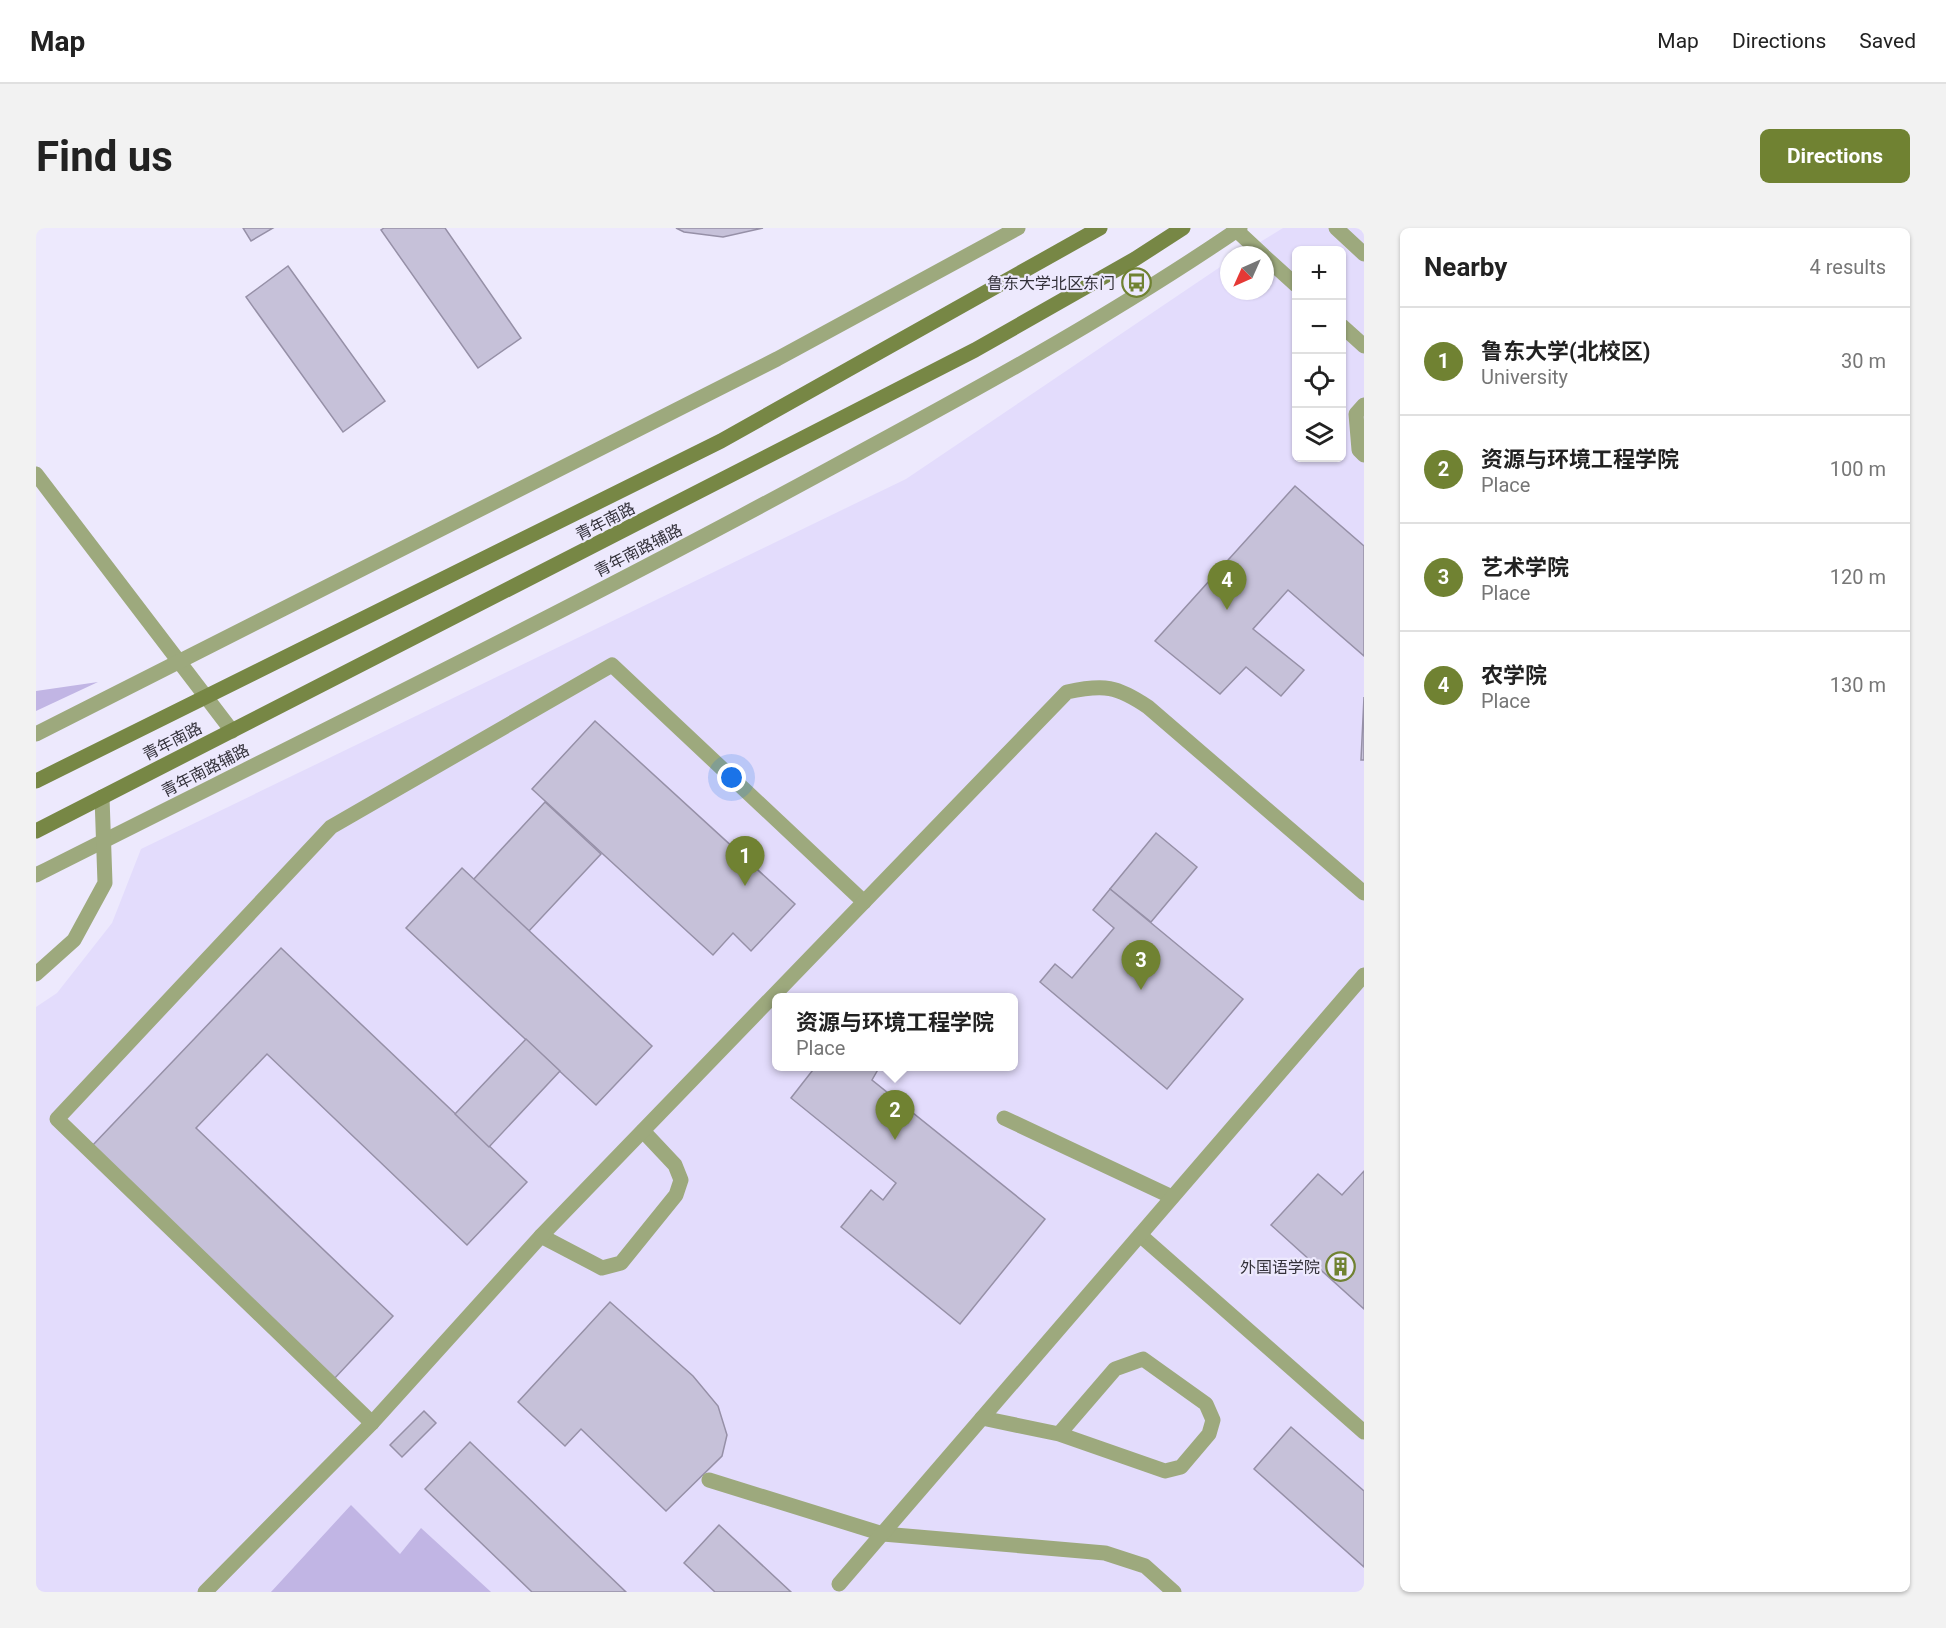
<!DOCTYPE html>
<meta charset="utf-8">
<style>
body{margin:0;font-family:Roboto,"Noto Sans SC",sans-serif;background:#f2f2f2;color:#222}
.controls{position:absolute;right:18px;top:18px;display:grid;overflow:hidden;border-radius:9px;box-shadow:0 2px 4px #0004}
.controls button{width:54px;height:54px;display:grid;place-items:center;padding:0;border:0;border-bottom:2px solid #e0e0e0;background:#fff;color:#222;font:30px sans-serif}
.compass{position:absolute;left:1184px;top:18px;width:54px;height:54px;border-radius:50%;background:#fff;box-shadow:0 2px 4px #0004;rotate:225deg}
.you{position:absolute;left:696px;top:550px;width:21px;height:21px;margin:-15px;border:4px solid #fff;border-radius:50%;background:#1a73e8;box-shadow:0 0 0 9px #1a73e833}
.badge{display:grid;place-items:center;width:39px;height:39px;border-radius:50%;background:#708232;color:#fff;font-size:20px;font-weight:700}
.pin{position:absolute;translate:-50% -50px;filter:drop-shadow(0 2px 3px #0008)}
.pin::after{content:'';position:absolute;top:32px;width:21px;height:18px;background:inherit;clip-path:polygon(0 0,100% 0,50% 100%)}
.popup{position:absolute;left:736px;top:765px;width:246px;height:78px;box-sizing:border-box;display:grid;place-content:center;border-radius:9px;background:#fff;filter:drop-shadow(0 2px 4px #0005);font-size:20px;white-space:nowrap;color:#767676}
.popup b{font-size:22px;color:#222}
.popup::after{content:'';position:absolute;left:50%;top:100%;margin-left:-12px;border:12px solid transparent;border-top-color:#fff}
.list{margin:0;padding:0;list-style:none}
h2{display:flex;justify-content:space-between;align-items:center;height:78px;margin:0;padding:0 24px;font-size:26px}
h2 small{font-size:20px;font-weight:400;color:#767676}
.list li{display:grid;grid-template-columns:39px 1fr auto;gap:18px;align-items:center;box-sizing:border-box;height:108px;padding:0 24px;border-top:2px solid #e0e0e0}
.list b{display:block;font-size:22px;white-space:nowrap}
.list p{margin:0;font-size:20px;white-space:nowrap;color:#767676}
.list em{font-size:20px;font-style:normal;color:#767676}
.icon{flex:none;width:33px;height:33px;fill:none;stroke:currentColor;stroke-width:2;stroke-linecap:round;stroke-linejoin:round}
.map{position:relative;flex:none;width:1328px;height:1364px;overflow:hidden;border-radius:9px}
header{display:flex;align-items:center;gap:36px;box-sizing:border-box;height:84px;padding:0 30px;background:#fff;border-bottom:2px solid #e0e0e0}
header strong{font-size:28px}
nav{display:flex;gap:33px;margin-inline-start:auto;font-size:21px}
.intro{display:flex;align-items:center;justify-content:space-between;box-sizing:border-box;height:144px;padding:0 36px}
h1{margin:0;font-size:42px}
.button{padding:15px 27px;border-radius:9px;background:#708232;color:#fff;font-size:21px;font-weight:700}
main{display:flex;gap:36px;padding:0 36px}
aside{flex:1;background:#fff;border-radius:9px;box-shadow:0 2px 4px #0004}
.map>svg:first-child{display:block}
</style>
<header>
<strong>Map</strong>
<nav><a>Map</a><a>Directions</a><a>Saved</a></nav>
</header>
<div class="intro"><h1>Find us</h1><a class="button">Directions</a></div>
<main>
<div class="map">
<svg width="1328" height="1364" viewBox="0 0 1328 1364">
<rect width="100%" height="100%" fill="#ede9fd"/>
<!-- built -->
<path fill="#e3dcfc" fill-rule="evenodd" d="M1247,0h81v1364h-1328v-585l21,-14 55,-70 29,-74 765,-370 323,-218v30h36v-36h-26zM1260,22h46v208h-46zM740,770h238v68h-238z"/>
<!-- green -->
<g fill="#c1b5e4">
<path d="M62,454l-62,29v-20z"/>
<path d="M315,1277l49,49 21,-26 70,64h-220z"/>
</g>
<!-- building -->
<g fill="#c6c1d9" stroke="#9690a7" stroke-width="1.5">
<path d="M207,0h30l-22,13z"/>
<path d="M348,0h61l76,110 -43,30 -97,-138z"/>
<path d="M640,0h87l-40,9 -39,-5z"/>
<path d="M252,38l97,135 -42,31 -97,-135z"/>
<path d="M1259,258l69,60v110l-76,-66 -35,39 51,41 -23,26 -35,-29 -26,27 -65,-53z"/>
<path d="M1328,469v63h-3z"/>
<path d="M559,493l200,183 -44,47 -18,-18 -20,22 -181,-166z"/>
<path d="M509,574l56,52 -73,78 -55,-52z"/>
<path d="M1120,605l41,34 -46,55 -41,-33z"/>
<path d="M426,640l190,178 -56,59 -190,-177z"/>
<path d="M1074,661l133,110 -76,90 -127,-107 15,-18 17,14 42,-50 -21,-18z"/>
<path d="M245,720l246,234 -60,63 -200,-191 -71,74 197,188 -59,63 -243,-232z"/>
<path d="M490,811l34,32 -71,76 -34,-33z"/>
<path d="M780,838h64l-8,14 173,139 -85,105 -119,-97 30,-37 12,10 13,-17 -105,-85z"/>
<path d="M1328,943v138l-93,-84 47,-51 24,21z"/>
<path d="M574,1074l83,74 25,30 9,29 -5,21 -56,55 -85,-82 -16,17 -47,-44z"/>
<path d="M388,1183l12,12 -34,34 -12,-12z"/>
<path d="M1255,1199l73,64v76l-110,-98z"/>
<path d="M434,1214l156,150h-94l-107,-103z"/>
<path d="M683,1297l72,67h-76l-31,-29z"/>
</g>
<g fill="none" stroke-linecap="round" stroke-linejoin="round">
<!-- lane -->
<g stroke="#9da97d" stroke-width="15">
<path d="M1198,0l29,27"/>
<path d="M1300,0l28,26"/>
<path d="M1229,29l31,28"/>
<path d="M1306,98l22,20"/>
<path d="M1328,177l-8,9 3,36 5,5"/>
<path d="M0,246l196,257"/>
<path d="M0,506l741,-375 241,-131"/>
<path d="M0,647c266,-134 534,-265 795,-407 139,-75 279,-151 409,-240"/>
<path d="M968,890l168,79"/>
<path d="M1104,1007l224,197"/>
<path d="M505,1008l61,32 19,-5 55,-68 5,-15 -6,-15 -32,-34"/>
<path d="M946,1190l77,16 106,37 16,-4 28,-33 4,-14 -7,-16 -63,-45 -28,10 -56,65"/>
<path d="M336,1195l-315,-304 274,-292 281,-162 252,237"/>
<path d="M673,1252l174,54 222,19 40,13 29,26"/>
<path d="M803,1356l525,-609"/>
<path d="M169,1364l167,-169 169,-187 526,-544c37,-8 50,-6 81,15l216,186"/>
</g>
<!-- street -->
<path stroke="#9da97d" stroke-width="15" d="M0,746l38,-34 31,-57 -3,-86"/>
<!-- secondary -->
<g stroke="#778745" stroke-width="15">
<path d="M0,553l685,-340 379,-213"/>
<path d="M0,603l939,-481 160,-91 48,-31"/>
</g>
</g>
<!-- icons -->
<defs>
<symbol id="bus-ring" viewBox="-11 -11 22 22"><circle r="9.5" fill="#ede9fd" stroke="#708232" stroke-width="1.5"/><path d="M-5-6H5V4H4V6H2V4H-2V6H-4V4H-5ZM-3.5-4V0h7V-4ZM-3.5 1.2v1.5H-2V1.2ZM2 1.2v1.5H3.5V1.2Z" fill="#708232"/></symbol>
<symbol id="building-ring" viewBox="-11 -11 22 22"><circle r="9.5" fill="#ede9fd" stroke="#708232" stroke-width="1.5"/><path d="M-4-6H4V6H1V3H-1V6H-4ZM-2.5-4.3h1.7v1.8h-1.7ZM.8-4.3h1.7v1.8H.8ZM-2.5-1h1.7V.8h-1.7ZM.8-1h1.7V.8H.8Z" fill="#708232"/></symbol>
</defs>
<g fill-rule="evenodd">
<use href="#bus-ring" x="1084" y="38" width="33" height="33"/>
<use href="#building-ring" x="1288" y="1022" width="33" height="33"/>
</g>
<g text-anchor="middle" stroke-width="4.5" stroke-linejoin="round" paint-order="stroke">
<!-- poi labels -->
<g font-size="16" fill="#33313a" stroke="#ede9fd" text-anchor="end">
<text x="1079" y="61">鲁东大学北区东门</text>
<text x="1284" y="1045">外国语学院</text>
</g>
<!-- street labels -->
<g font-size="16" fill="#33313a" stroke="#ede9fd">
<text transform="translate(569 293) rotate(-27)" y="6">青年南路</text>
<text transform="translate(602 322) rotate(-27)" y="6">青年南路辅路</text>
<text transform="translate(136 513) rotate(-27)" y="6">青年南路</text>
<text transform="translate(169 542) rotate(-27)" y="6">青年南路辅路</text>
</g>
</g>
</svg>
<div class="controls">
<button>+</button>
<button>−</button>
<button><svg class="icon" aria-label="locate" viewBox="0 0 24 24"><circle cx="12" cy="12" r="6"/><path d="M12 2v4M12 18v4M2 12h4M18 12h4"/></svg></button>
<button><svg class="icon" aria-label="layers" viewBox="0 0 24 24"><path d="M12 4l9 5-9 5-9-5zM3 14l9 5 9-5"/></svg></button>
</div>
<svg class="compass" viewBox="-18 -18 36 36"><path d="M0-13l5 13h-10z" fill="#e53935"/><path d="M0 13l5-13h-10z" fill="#767676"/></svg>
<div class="you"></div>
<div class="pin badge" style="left:709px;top:658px">1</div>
<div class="pin badge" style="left:859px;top:912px">2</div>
<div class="popup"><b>资源与环境工程学院</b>Place</div>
<div class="pin badge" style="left:1105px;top:762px">3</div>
<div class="pin badge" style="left:1191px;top:382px">4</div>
</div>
<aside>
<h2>Nearby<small>4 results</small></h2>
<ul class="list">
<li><span class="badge">1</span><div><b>鲁东大学(北校区)</b><p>University</p></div><em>30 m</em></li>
<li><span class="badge">2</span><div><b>资源与环境工程学院</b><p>Place</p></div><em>100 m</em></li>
<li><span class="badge">3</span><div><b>艺术学院</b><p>Place</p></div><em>120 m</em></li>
<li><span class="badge">4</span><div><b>农学院</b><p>Place</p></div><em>130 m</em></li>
</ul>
</aside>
</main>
